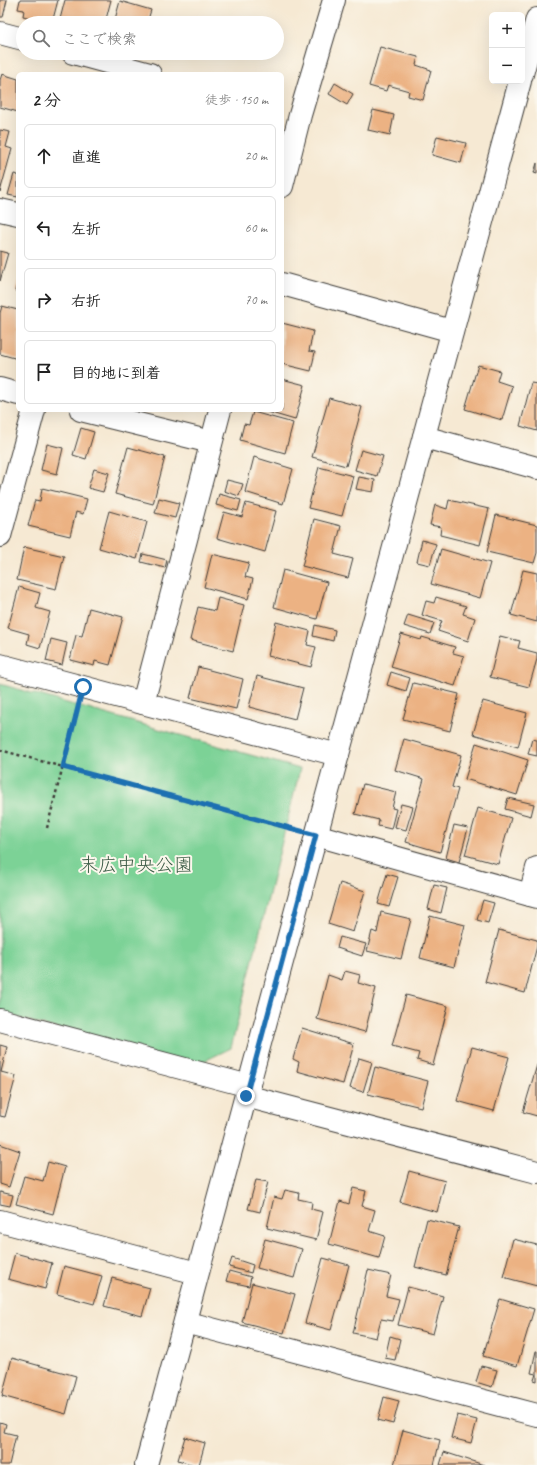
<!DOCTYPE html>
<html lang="ja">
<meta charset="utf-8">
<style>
body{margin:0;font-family:Caveat,"Klee One",sans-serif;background:#f2f2f2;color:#222}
.controls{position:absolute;right:12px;top:12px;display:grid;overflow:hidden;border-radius:6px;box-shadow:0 4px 16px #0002}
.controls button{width:36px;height:36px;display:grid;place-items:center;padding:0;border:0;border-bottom:1px solid #e0e0e0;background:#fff;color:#222;font:20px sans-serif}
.stop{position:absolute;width:12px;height:12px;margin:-9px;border:3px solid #1f6fb2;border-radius:50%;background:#fff}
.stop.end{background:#1f6fb2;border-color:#fff;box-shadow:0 1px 4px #0008}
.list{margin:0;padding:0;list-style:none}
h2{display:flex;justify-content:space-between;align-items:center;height:52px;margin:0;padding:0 16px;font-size:17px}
h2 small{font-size:13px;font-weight:400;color:#767676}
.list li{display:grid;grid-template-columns:26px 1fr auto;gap:12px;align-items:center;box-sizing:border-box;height:64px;margin:0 8px 8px;padding:0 8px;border:1px solid #e0e0e0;border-radius:6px}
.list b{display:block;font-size:15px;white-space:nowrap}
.list em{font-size:13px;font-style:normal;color:#767676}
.icon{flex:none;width:22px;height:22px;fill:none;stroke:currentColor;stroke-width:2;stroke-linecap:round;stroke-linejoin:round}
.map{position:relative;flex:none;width:537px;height:1465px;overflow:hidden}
.search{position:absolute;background:#fff;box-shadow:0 4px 16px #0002;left:16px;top:16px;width:268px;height:44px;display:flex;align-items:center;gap:10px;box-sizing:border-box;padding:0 14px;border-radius:22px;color:#767676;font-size:15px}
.panel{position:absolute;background:#fff;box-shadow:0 4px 16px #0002;left:16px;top:72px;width:268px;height:340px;border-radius:6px}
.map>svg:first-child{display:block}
</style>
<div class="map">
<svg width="537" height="1465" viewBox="0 0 537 1465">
<rect width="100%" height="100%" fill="#fbf7ec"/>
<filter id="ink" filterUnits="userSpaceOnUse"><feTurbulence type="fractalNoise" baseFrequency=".025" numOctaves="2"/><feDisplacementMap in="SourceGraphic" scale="8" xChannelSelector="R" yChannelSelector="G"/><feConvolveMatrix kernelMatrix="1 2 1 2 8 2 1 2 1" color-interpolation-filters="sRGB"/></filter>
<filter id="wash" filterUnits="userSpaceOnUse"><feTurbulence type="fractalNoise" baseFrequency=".012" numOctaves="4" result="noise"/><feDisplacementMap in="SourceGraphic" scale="16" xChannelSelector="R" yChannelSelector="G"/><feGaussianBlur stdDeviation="0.9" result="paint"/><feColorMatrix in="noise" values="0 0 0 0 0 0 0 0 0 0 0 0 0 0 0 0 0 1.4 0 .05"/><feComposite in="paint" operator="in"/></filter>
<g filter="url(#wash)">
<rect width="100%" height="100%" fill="#f6e9d3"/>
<!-- green -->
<path fill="#7bd296" stroke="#4c7759" d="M0,684l300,85 -69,279 -37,18 -194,-53z"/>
<g id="blocks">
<!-- building -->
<g fill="#ecb283">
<path d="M0,0h7l-4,17h-3z"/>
<path d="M20,0h38l-6,23 -29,-7 1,-6 -6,-1z"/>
<path d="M65,0h46l-6,23h-7l-11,-3 -1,3h-27z"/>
<path d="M120,1l31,9 -4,13h-33z"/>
<path d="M380,47l38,10 -2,8 15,5 -8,30 -15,-4 1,-5 -21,-6 -2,6 -17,-5z"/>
<path d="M145,53h14l-1,5 -13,-3z"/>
<path d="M2,74l16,5v33l-18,-5v-27z"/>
<path d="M335,83l18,11 -6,11 -18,-11z"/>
<path d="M373,110l21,5 -4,20 -22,-5z"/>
<path d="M0,130l10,2 -4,15 6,2 -12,43z"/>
<path d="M437,136l29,7 -5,20 -29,-8z"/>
<path d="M537,163v11l-3,-1z"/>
<path d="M14,174l4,1v22l-10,-2z"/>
<path d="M0,251l8,2 -8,28z"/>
<path d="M18,281v11l-3,-1z"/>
<path d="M2,306l16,4v49l-18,-5v-41z"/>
<path d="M282,323l31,8 -4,20 6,1 -4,19 -29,-7z"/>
<path d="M478,365l22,6 -3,10 15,5 -10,34 -37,-11z"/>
<path d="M282,379l23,6 -10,35 -34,-10h21z"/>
<path d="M531,383l6,1v47l-17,-5z"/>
<path d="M329,398l33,9 -16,59 -34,-9z"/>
<path d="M253,412l40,11 -8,30 -45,-13 4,-16 5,1z"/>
<path d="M81,428l13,4 -8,27 -13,-4z"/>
<path d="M47,444l16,4 -6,26 -16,-4z"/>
<path d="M128,447l37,10 -12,47 -38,-10z"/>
<path d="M361,450l22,6 -6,20 -22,-6z"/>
<path d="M254,457l39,12 -10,35 -38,-12z"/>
<path d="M319,467l34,9 -11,40 -34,-8z"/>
<path d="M94,469l15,4 -6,19 -15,-4z"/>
<path d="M359,477l16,3 -2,12 -17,-3z"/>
<path d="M227,480l16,4 -4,12 -15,-5z"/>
<path d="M42,488l45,11 -4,15 -7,-2 -6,24 -42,-10 7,-26 5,1z"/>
<path d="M219,494l22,6 -3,11 -22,-6z"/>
<path d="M159,498l20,5 -4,15 -20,-5z"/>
<path d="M449,500l40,9 -9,36 -40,-10 1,-8 -11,-2 5,-20 12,4z"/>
<path d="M246,503l30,8 -11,41 -48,-14 7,-26 18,5z"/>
<path d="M109,511l38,11 -10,37 -38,-11z"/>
<path d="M496,515l41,10v28l-3,10 -47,-11z"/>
<path d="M314,519l27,7 -7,28 19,5 -5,19 -46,-12z"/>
<path d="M422,540l14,4 -6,21 -13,-3z"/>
<path d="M24,547l40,9 -8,33 -39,-9z"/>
<path d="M441,549l49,14 -10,35 -49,-14z"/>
<path d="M143,554l24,6 -2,8 -24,-6z"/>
<path d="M212,554l37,9 -4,14 8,2 -5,20 -44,-12z"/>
<path d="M283,570l44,12 -10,37 -43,-12z"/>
<path d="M523,570l14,3v49l-26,-7z"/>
<path d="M19,587l21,6 -4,15 14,4 -10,36 -13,-4 2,-10 -21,-6z"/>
<path d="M436,597l30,9 -3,8 12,4 -7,23 -30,-10 4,-10 -20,-6 4,-14 8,2z"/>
<path d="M218,598l26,7 -11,46 -43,-11 8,-33 17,4z"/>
<path d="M89,608l34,9 -13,48 -15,-4 -1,5 -24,-6 6,-25 6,1z"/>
<path d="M408,615l26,8 -4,11 -26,-8z"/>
<path d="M276,622l34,9 -3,14 9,2 -5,20 -43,-11z"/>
<path d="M315,625l20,5 -2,11 -20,-5z"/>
<path d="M401,634l20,6 1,-3 33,10 -2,6 11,3 -9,30 -64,-19z"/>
<path d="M500,636l20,5 -2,7 19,5v6l-8,28 -39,-10z"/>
<path d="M51,639l16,4 -5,22 -16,-4z"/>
<path d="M198,667l45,12 -7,30 -46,-11z"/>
<path d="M391,672l19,6 -4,13 -19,-6z"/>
<path d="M257,676l46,12 -8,31 -46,-12z"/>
<path d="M413,683l46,11 -9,37 -47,-12z"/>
<path d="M483,701l44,12 -9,34 -45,-13z"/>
<path d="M404,739l57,16 -9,32 6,2 -18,63 -34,-10 18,-63 -29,-9z"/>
<path d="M532,739l5,1v16l-9,-2z"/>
<path d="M476,743l52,17 -11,35 -52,-16z"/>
<path d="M363,784l33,8 -4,16 4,1 -5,20 -13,-3 1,-6 -24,-6z"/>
<path d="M508,798l26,6 -3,12 -26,-7z"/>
<path d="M401,804l12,3 -7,23 -11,-3z"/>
<path d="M478,808l33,10 -13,46 -33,-9z"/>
<path d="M454,825l14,3 -9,34 -13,-4z"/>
<path d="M387,874l11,3 -9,30 -11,-3z"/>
<path d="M340,883l25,8 -12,41 -25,-8z"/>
<path d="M434,885l13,3 -6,25 -13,-4z"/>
<path d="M483,900l11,3 -6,20 -11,-3z"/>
<path d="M381,912l30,7 -10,40 -34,-8 5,-20 5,2z"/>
<path d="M430,916l35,9 -11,42 -34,-9z"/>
<path d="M499,930l38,10v6l-12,47 -40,-11z"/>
<path d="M340,937l26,7 -4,12 -25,-8z"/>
<path d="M345,971l15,4 -2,8 18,5 -11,44 -48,-13 11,-44 14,5z"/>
<path d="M406,995l42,11 -15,59 -16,-5 2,-7 -27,-7z"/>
<path d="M302,1028l52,16 -11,40 -46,-13 2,-9 -6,-3z"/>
<path d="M0,1045l7,2 -6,25 15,4 -11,41 -5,-1z"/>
<path d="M472,1047l37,10 -15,54 -37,-10z"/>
<path d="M359,1058l13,4 -9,30 -13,-4z"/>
<path d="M537,1065v51l-14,-4z"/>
<path d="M375,1067l53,14 -7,26 -53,-13z"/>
<path d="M0,1144l20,7 -11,36 -9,-3z"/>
<path d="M48,1162l17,5 -12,47 -37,-10 8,-28 19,5z"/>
<path d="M409,1171l36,10 -8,31 -37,-10z"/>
<path d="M256,1180l12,2 -8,30 -12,-3z"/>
<path d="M353,1188l13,3 -4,15 13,4 -6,21 16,5 -6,22 -50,-14 11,-43 9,3z"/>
<path d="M285,1190l14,3 -1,6 14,3 -1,7 12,3 -7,28 -49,-12 7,-31 8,2z"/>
<path d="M0,1192l13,3 -3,11 -10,-2z"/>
<path d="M427,1219l32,8 -13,48 -31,-8z"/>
<path d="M265,1239l37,10 -8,29 -37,-10z"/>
<path d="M513,1239l24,6v41l-34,-9z"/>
<path d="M15,1253l37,10 -7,26 -37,-10z"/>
<path d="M232,1258l21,7 -2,8 -22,-6z"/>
<path d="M323,1258l26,7 -18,65 -26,-7z"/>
<path d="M64,1266l38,10 -8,28 -37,-10z"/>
<path d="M368,1270l23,5 -5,21 13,3 -6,22 -12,-2 -5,19 -23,-5z"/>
<path d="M229,1271l22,6 -2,9 -23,-5z"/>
<path d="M112,1278l38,10 -8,28 -38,-10z"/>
<path d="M252,1283l43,11 -11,39 -42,-11z"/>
<path d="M408,1287l35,9 -10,38 -35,-9z"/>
<path d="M500,1299l34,10 -17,57 -34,-10z"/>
<path d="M390,1336l10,3 -5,21 -10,-2z"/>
<path d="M536,1351h1v30l-3,-1 2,-6 -5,-1z"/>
<path d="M12,1358l64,18 -10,38 -64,-18z"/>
<path d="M481,1366l16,4 -5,17 -16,-5z"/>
<path d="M384,1397l15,4 -6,23 -15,-4z"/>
<path d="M457,1415l20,5 -6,23 -20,-5z"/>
<path d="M0,1422l6,2 -2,8 12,3 -7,30h-9z"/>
<path d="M403,1430l37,10 -6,25h-40z"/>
<path d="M185,1437l20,6 -6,22h-5l-16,-5z"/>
<path d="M444,1452l40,13h-44z"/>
</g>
</g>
</g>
<g filter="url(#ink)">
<use href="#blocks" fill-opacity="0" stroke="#3d3b37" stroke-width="1"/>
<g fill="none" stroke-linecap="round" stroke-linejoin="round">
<defs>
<g id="minor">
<path d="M0,33l23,6"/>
<path d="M73,53l77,21"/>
<path d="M522,74l15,-55"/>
<path d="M282,186l18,-71 34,-115"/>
<path d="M0,210l18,4"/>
<path d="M282,284l170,47"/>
<path d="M0,389l18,5"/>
<path d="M81,410l130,32"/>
<path d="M424,437l113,31"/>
<path d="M0,536l34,-126"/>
<path d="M0,665l338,90"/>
<path d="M143,703l77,-293"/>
<path d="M316,835l221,62"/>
<path d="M530,895l7,-27"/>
<path d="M0,1020l249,66"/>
<path d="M246,1096l291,76"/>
<path d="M0,1221l197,52"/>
<path d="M185,1322l352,93"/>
<path d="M146,1465l374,-1384"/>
</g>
</defs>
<!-- minor casing -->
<use href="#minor" stroke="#3d3b37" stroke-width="24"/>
<!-- path -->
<g stroke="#3d3b37" stroke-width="2.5" stroke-dasharray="3 3" stroke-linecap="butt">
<path d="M0,750l293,79"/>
<path d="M47,828l30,-117"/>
</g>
<!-- minor -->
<use href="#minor" stroke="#fff" stroke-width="22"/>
</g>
</g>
<g fill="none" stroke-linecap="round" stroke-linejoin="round" filter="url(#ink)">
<!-- route -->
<path stroke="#1f6fb2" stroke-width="5" d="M83,687l-20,80 253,68 -70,261"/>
</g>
<g text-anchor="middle" stroke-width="4" stroke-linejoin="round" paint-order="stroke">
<!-- park labels -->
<g font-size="19" fill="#3d5c47" stroke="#fbf7ec">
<text x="136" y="871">末広中央公園</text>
</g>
</g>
</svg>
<div class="controls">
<button>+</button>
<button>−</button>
</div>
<div class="stop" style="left:83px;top:687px"></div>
<div class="stop end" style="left:246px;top:1096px"></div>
<div class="search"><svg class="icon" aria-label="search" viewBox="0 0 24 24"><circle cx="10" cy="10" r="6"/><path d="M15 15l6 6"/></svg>ここで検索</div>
<section class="panel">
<h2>2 分<small>徒歩 · 150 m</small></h2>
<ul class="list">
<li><svg class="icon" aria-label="ahead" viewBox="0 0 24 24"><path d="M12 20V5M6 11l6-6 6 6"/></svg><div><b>直進</b></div><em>20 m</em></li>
<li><svg class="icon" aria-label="left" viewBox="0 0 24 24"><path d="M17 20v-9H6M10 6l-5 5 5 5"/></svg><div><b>左折</b></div><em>60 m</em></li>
<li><svg class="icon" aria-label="right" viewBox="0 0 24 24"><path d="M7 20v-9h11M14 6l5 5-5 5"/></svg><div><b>右折</b></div><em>70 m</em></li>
<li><svg class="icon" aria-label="arrive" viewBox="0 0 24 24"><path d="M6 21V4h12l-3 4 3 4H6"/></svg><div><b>目的地に到着</b></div></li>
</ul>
</section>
</div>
